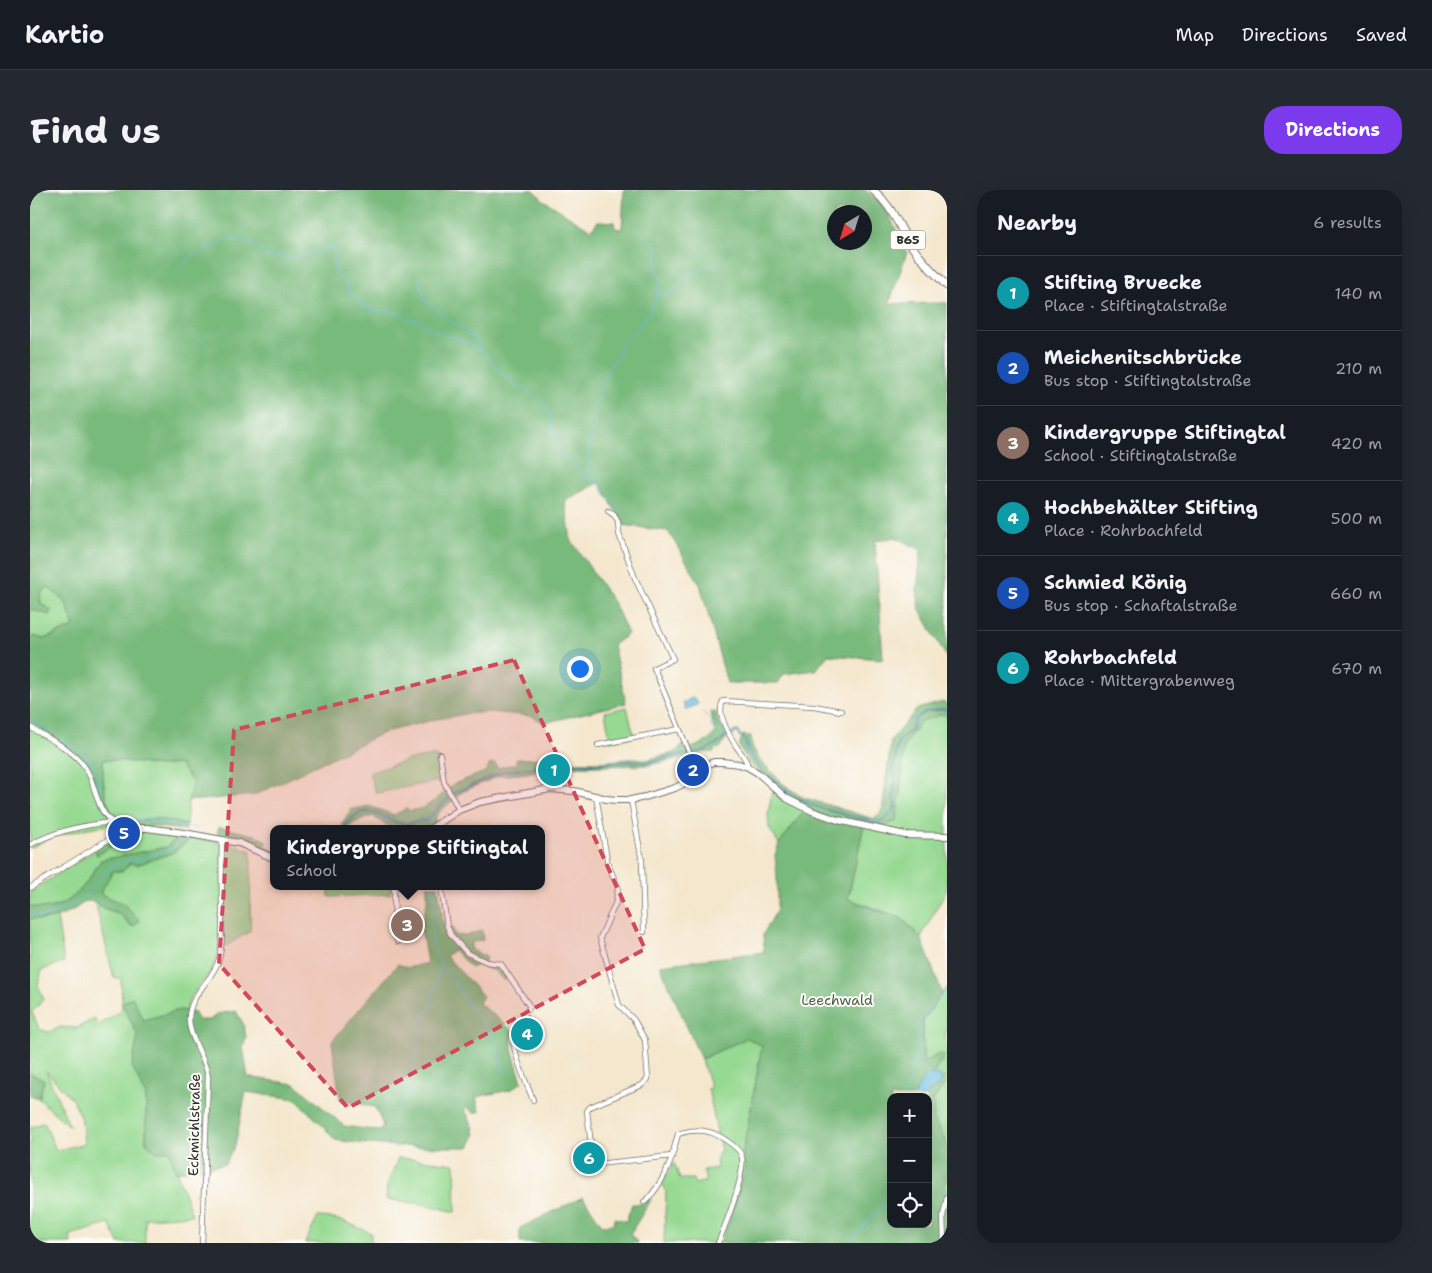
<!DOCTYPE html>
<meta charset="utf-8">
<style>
body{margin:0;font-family:"Shantell Sans",sans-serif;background:#242831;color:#f1f3f6}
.controls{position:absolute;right:15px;bottom:15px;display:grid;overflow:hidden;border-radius:10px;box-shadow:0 5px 20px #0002}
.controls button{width:45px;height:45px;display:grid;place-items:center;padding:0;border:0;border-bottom:1px solid #363941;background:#171b24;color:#f1f3f6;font:25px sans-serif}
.compass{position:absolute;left:797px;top:15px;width:45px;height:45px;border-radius:50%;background:#171b24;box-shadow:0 5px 20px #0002;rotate:218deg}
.you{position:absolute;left:549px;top:478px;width:18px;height:18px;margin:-12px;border:4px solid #fff;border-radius:50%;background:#1a73e8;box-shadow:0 0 0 8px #1a73e833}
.badge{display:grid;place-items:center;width:32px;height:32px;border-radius:50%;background:#7c3aed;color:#fff;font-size:16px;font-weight:700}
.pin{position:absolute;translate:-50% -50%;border:2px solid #fff;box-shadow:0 1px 5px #0006}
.popup{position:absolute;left:240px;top:635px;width:275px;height:65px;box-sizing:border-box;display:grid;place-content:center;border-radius:10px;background:#171b24;filter:drop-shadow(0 1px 4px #0005);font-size:16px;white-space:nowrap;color:#9ea1a6}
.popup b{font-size:19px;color:#f1f3f6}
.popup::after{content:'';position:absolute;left:50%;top:100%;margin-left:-10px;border:10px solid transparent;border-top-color:#171b24}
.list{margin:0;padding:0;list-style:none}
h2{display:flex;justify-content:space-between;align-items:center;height:65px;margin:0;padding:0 20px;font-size:21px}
h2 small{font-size:16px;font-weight:400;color:#9ea1a6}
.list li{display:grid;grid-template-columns:32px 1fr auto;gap:15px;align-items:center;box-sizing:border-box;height:75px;padding:0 20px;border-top:1px solid #363941}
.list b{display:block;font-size:19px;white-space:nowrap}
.list p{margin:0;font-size:16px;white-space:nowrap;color:#9ea1a6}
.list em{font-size:16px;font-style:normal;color:#9ea1a6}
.icon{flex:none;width:28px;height:28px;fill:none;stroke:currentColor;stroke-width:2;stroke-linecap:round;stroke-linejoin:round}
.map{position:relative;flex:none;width:917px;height:1053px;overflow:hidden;border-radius:20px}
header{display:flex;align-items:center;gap:30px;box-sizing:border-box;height:70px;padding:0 25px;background:#171b24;border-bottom:1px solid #363941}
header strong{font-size:24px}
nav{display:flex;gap:28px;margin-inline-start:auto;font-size:18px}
.intro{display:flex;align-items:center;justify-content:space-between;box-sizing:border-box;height:120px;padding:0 30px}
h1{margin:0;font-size:35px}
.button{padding:12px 22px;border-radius:20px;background:#7c3aed;color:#fff;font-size:18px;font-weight:700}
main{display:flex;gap:30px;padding:0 30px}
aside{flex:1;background:#171b24;border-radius:20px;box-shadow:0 5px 20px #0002}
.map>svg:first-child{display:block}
</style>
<header>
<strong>Kartio</strong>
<nav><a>Map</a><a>Directions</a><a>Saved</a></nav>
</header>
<div class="intro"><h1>Find us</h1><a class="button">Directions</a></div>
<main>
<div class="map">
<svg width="917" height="1053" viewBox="0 0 917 1053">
<rect width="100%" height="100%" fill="#fdfcf7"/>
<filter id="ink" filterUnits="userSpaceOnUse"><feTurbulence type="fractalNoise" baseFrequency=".02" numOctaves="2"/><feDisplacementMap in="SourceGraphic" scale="10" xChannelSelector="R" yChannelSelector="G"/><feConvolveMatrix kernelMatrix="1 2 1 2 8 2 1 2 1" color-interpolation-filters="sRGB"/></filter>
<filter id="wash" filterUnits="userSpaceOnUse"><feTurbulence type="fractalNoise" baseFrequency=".0096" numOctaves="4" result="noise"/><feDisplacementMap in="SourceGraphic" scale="20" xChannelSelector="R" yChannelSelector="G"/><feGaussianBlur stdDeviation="1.12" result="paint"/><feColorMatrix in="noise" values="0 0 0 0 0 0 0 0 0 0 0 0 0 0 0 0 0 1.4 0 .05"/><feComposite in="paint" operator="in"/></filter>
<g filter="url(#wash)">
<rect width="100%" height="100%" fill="#f4e7ce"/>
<!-- green -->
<g fill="#96d992" stroke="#60825e">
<path d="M18,396l18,17 8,24 -30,12 -11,-3 -3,5v-32l19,6 2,-5 -10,-6 -1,-11z"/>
<path d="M597,517l7,29 -24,5 -5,-29z"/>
<path d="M913,524l4,2v173l-26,48 -21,-20 -52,-18 16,-74 15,3 21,-34 4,-49 17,-24z"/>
<path d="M0,530l57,41 14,43 8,12v9l-21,3 -38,10 -20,10z"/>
<path d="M403,566l4,1 2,8 2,14 -3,2 -62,12 -7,-20 39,-13z"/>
<path d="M73,570h14l43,6 19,-2 14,18 -5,19 -2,24c-9,-2 -20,-6 -30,-6 -9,-1 -18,3 -27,3 -26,-1 -26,-43 -26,-62z"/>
<path d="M742,602l32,19 -25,33 -10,-16 -1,-14z"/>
<path d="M115,640l21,2 3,4 2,-2 9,2 -14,11 -65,13c-13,21 -27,46 -55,48 -5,0 -11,-1 -16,-2v-14l65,-42 2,5 29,-18 13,-1z"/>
<path d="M162,648l42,7 17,6 -1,80 -32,20c-5,24 -15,27 -26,45 -3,5 -5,11 -6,15l-6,-1 -36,10 -12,-22 -10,5 16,33 -6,30 14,30v47l23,7 23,65 -47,3v25h-26l-10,-19 -39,11 1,8h-41v-115l14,-6 12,28 28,-6 -2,-22 -9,-22 -27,-29 24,56 -31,-28 5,-18 -14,-8v-154l5,-1 8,2 14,-3 7,45 -22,8 -4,15 6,14 -12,13 7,17 10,3 12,-5 16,1 18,-10 2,8 24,-15 1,-8 -1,-25h-7l-19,-76 10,6 13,5 14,14 -8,-23 -23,-10v-3l12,-20h10l7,-8 42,-10z"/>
<path d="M299,696h61v8l-61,3z"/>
<path d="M917,797v39l-2,14 2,3v34l-6,1 -5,-4h-3l11,-19 -21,9v-44z"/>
<path d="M717,848l15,8 -19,105 2,19 -14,48 -10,25h-57l2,-53 -4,-7 12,-20 6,16h13l2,5 11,-3 -3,-11 14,-2 -1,-11 5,-6 -13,-63 3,-1 -10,-28z"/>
<path d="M917,891v63l-13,-24 -1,-19z"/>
<path d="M368,968l15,1 42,5 1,48 -34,-8 -36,-5 1,-13z"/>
<path d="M288,1027c19,0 37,9 53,16v10h-66z"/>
</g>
<!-- forest -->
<g fill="#78b97c" stroke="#527254" fill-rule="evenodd">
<path d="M0,0h504l8,9 49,31 7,-9 16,1 1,6 7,1 2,-39h241l19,15 23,47 -18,52 58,-1v355l-27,-48 -3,-20 4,-40 -26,-13 -20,4 8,118 -55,-4 -12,15 -32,4 -6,9h-51l-27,-99 -32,-53 -45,-6 -23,-43 -35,19 6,39 44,65 13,29 -15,11 13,58 -82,20 -12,-7 -43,-4 -23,2 -29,5 -52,13 -130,63 -67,6 5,-19 -14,-18 -19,2 -43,-6h-14c-1,19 0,61 26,62 9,0 18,-4 27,-3 10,0 21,4 30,6l-1,5 -37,-4 -9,10 -13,1 -29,18 -2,-5 32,-25 -9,-2 -9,-7 -8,-12 -14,-43 -57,-41v-79l3,-5 11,3 30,-12 -8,-24 -18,-16 -8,6 1,11 10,6 -2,5 -19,-6zM804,22h30v30h-30z"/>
<path d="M913,512l4,2v5l-20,2 -13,8 -3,10 -12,10 -4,13 1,6 -4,9 3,9 -2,22 2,9 -7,10 5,-4 3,-5 -2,-10 2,-23 -3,-7 4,-10 -1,-5 3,-13 13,-10 3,-10 4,-4 9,-4 19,-2v6l-4,-2 -22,7 -17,24 -7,76 -18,7 -15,-3 -16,74 32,12 20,6 21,20 21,56 -19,27v43l16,-9 6,1 -12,19 -3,1 -16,22h-23v127h37v-127l-2,-1 4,-5 9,-5 2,-8 6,-1v4l-14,20 1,19 13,24v99h-226l10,-25 14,-48 -2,-19 19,-105 -15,-8 -46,21 -41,-94 104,-13 -1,-18 14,-24v-34l-2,-21 4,-11 29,-38 -20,-10 -14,-14 -24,-17 -11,-19 3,-9c5,5 3,8 5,14 1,3 11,17 14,19 7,6 17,12 24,19 3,3 4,6 8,8 19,11 45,16 66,22 9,0 16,5 24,2 -8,1 -15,-3 -23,-3l-38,-10 -27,-11 -10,-10 -24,-18 -12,-17 -2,-9 -4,-7v-1l8,1v7l7,15 24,25 20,14 72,22 8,-7 9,-72 26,-31z"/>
<path d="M681,522h5l3,13h2l6,11 -6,5 -16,9 -35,6 -23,6 -15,-1 -33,2h-54l-12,4 -30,4 -50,22 -28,27c-8,-1 -15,5 -23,3 -16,-3 -34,-20 -48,-7 -5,4 -8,7 -9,13h-3l1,-7 9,-13 17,-3 25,9 13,-7 3,3 13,-3 11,-7 22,-18 29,-11 5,-8h6l1,4 19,-4v-5l37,-1 1,3 46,1 36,-4 10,2 30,-8 7,-8 3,6c10,-4 23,-7 29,-17z"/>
<path d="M697,546l-7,12 -6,1v3l-12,1 -9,4 -1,-2 -43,10 -94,2 -27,6 -29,3 -37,16 -24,21 -3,6 2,10h-44l-21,-13 -18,7 -6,6h-2l1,-5 12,-11 11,-2 30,13 8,1 14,-4 3,1 29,-28 49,-22 31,-4 11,-4h54l34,-2 15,1 22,-6 35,-6 16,-9z"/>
<path d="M189,637l36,8 11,6v5l7,4v5l-24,-14 -32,-8z"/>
<path d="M150,646l12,2 -20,15 -35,12 -7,-2 -7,8h-10l-12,20v3l23,10 16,17 -7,6 -15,-14 -13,-4 -10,-7 -9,-1c-14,10 -22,16 -40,18 -6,1 -10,-1 -16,0v-13c5,1 11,2 16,2 28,-2 42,-27 55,-48l65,-13z"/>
<path d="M397,696h11l6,41 8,-1 3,9 11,1 16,-6 1,10 -11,2 -2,7 16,8 -2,7 15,3 9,11 -4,3 -9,-10 -18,-6 -6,3 -17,-18 -8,6 37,40 -4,7 33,27v19l10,33 -12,8 -34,7 4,15h-7l-6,-4h-3l9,18 2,9 -6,12c-44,0 -90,0 -134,-7l-13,-15 -27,-26 -49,-7 -11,53 -10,19 -49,8 -7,-22 -12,2 -11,-9v-47l-14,-30 6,-30 -16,-33 10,-6 12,23 36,-10 15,3 2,7h13l7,-6 19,-3 8,14 2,13 -3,9 5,30 47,7 49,42 36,5 3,-6 -8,-18 -35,-7 -8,-59 66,-77 10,4 19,-5 -6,-35 6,-26z"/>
<path d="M0,883l14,7 -5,19 -9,-3z"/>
<path d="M553,1007l19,28 12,-1 1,-6 11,3 6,-17h12l6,-6 1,2 -21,34 8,9h-118v-15z"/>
</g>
<!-- water -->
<g fill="#66bee3" stroke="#487487">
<path d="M662,508l3,1 3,5 -12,6 -3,-7z"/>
<path d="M916,518l1,2c-16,-1 -32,3 -35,20 -20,13 -12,20 -19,38l3,7 -2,23 2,10 -3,5 -10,9 -11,1 -6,-4h-7c-21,-6 -47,-11 -66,-22 -4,-3 -7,-7 -11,-10 -7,-6 -14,-11 -21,-17 -2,-2 -13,-16 -14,-18 -3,-8 2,-11 -8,-16l-1,-4 -13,6 -4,4 -16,9 -35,6 -22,6 -15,-1 -34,2h-54l-11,4 -31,4 -49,22 -29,28c-8,-1 -15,4 -23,2 -26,-4 -38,-27 -57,5 1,-6 4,-9 9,-13 14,-13 32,4 48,7 8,2 15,-4 23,-3l28,-27 50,-22 30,-4 12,-4h54l33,-2 15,1 23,-6 35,-6 16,-9 3,-4 11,-6h3l2,4 5,3 2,5 2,9 12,17 24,18 10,10 27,11 38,10c8,0 14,3 23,3l9,-9 3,-5 -2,-9 2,-22 -3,-9 4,-9 -1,-6 4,-13 12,-10 3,-10 13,-8z"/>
<path d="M906,884l5,4 -2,8 -9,5 -4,6h-12c4,-12 9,-22 22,-23z"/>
</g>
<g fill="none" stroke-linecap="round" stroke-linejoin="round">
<!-- stream -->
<g stroke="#66bee3" stroke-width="1">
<path d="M174,59l5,1 15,-11c8,3 14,0 24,3 9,2 14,13 23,15 3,0 9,-1 12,-1l4,2 24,-4 23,-8 2,30 11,9 1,7 10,7 3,8 6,-1 7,5h12l12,2 10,6 12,1 10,9 33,12 17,9 7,6 15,18 12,7 3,5 7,1 24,21 5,24 9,25 7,3 11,14 7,5h9l10,17 9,9 2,5"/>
<path d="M149,78l7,-5c3,-9 6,-6 13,-11"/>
<path d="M388,87l6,17 -1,5c8,9 20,10 24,21l21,11 10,13 1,5"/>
<path d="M629,106l10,-3 7,-4 8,-13 27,-9 12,1"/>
<path d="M598,146l12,-9 2,-5 7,-9 9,-17v-8l2,-9 -3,-10 -1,-11 2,-11 -8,-7"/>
<path d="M565,289c-1,-2 -4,-4 -5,-7 -6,-14 2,-38 6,-53l-4,-5c5,-18 12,-35 21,-52 4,-9 8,-12 11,-21"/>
<path d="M672,522l8,7 2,9 9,4 4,5"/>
<path d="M0,531l15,5 7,11 11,3 26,18 11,22 -1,5 3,18 6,9 8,7 21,1 10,-2 8,5 42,5"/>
<path d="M399,628l1,7"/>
<path d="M402,696l3,16"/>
<path d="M0,724l13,3 32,-13 15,-14 19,-22 24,-9 9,1 12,-6 15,-4 17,-13"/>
<path d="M411,776l8,9 16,25 32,43v7l7,23"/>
<path d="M888,865l2,6"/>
<path d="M881,877l6,-13 3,-33 16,-21 11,-8"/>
<path d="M894,881l2,6"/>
<path d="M874,907l7,-18v-10"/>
<path d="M370,916l7,-12 1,-14 8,-22 2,-16 8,-28 6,-11 5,-26 4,-12c-11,-17 -9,-37 -7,-56"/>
<path d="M817,1053l6,-4 23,-28 10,-7 5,-13"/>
</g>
</g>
</g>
<g filter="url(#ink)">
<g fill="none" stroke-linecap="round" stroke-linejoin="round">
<defs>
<g id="street">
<path d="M578,321l6,4 4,7 1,12 16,44 38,81 -19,9 38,91 8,9"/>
<path d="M0,537c17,11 38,20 51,35 20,22 9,57 46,66"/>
<path d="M568,555l81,-16"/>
<path d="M410,564l4,28 15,28"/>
<path d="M718,577c-1,-8 -7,-14 -12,-21 -7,-11 -20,-32 -13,-45l91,5 27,5"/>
<path d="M566,606l12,69 10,22 -2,15 -16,36 19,67 15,15 11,20 3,39 -6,6 -52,22 -3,4 6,51 4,2 75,-8 6,-22c15,-5 28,-5 41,2 7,4 21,13 23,21 3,19 -16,67 -24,86"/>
<path d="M601,610l11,61 2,71"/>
<path d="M0,655c24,-14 55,-20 82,-23"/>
<path d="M364,696l1,49 3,7"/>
<path d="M411,696l6,40 4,9 16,18 20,9 14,2 29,43c-4,5 -15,17 -17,22 -4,16 14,55 20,71"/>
<path d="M0,698l97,-60"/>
<path d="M614,1012c11,-8 25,-33 28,-46"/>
<path d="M172,1053l6,-166c-3,-21 -19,-39 -19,-58 0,-25 24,-38 30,-60 4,-15 3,-31 3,-46 0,-24 -1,-49 0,-73"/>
<path d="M914,1053l-1,-27 4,-19"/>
</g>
<g id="secondary">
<path d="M97,638h20l37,5 55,10 34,15"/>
<path d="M400,639l29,-19 21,-8 70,-13 24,2 33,8 9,1h15l14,-3 30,-9 8,-4 22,-19 9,-3h8l17,2 9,3 10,6 28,25 26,13 26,9 67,15 42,1"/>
</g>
<path id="primary" d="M843,0c20,17 24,34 38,55 10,15 23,28 36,41"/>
</defs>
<!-- street casing -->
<use href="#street" stroke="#716d64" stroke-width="6"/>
<!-- secondary casing -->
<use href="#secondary" stroke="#716d64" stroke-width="8"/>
<!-- primary casing -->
<use href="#primary" stroke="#716d64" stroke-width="9"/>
<!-- street -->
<use href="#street" stroke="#fff" stroke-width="4.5"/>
<!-- secondary -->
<use href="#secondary" stroke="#fff" stroke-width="6"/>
<!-- primary -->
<use href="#primary" stroke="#fff" stroke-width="7"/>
</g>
</g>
<!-- marked area -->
<path fill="#d1495b" fill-opacity="0.2" stroke="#d1495b" stroke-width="4" stroke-dasharray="10 6" stroke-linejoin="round" d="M484,470l131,289 -297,159 -129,-144 15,-234z"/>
<g text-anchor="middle" stroke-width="4" stroke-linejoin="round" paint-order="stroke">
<!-- shield labels -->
<rect fill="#fdfcf7" stroke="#6a6a68" stroke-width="1" x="860.5" y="40.5" width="35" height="19" rx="4"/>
<g font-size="12" font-weight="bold" fill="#2b2b2b">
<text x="878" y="54">B65</text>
</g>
<!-- park labels -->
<g font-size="14" fill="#4b5f4a" stroke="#fdfcf7">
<text x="807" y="815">Leechwald</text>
</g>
<!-- street labels -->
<g font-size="14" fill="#2b2b2b" stroke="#fdfcf7">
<text transform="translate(164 935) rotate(-89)" y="5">Eckmichlstraße</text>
</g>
</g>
</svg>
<div class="controls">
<button>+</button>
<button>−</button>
<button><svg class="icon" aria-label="locate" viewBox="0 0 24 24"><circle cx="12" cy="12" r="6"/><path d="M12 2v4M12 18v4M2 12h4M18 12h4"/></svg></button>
</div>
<svg class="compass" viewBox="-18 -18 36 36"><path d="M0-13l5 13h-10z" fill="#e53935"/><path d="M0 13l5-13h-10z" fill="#9ea1a6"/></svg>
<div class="you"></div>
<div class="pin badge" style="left:524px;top:580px;background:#0f9aa8">1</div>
<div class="pin badge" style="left:663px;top:580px;background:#1a4fb4">2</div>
<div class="pin badge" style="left:377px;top:735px;background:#8d6e63">3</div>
<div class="popup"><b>Kindergruppe Stiftingtal</b>School</div>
<div class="pin badge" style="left:497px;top:844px;background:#0f9aa8">4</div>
<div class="pin badge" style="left:94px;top:643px;background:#1a4fb4">5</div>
<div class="pin badge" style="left:559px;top:968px;background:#0f9aa8">6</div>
</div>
<aside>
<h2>Nearby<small>6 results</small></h2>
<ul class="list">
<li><span class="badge" style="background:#0f9aa8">1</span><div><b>Stifting Bruecke</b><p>Place · Stiftingtalstraße</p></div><em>140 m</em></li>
<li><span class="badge" style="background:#1a4fb4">2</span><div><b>Meichenitschbrücke</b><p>Bus stop · Stiftingtalstraße</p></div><em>210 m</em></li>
<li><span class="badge" style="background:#8d6e63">3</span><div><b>Kindergruppe Stiftingtal</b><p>School · Stiftingtalstraße</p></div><em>420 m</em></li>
<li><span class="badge" style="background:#0f9aa8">4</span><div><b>Hochbehälter Stifting</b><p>Place · Rohrbachfeld</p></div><em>500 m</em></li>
<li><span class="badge" style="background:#1a4fb4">5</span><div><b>Schmied König</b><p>Bus stop · Schaftalstraße</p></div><em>660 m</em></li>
<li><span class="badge" style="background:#0f9aa8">6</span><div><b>Rohrbachfeld</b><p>Place · Mittergrabenweg</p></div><em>670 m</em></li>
</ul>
</aside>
</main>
